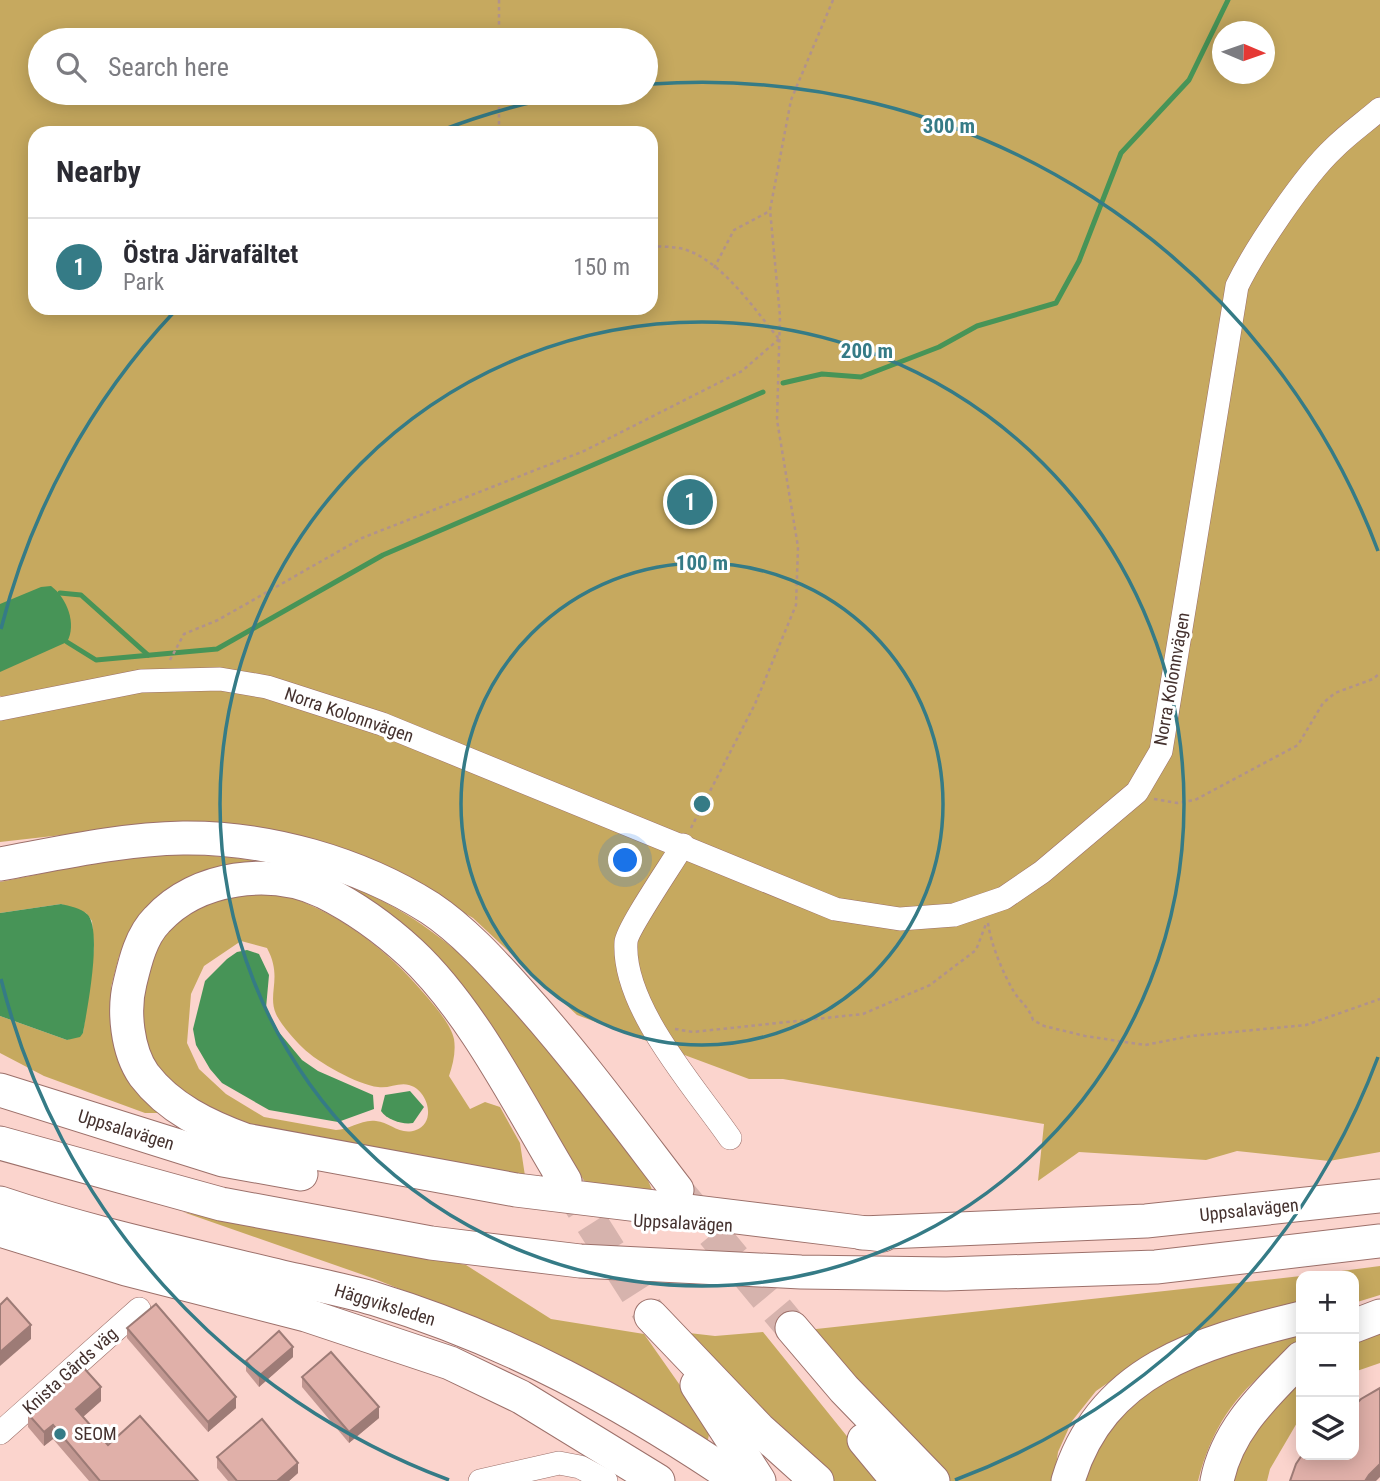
<!DOCTYPE html>
<meta charset="utf-8">
<style>
body{margin:0;font-family:"Roboto Condensed",sans-serif;background:#f2f2f3;color:#2b2b33}
.controls{position:absolute;right:21px;bottom:21px;display:grid;overflow:hidden;border-radius:14px;box-shadow:0 4px 18px #0003}
.controls button{width:63px;height:63px;display:grid;place-items:center;padding:0;border:0;border-bottom:2px solid #e1e1e2;background:#fff;color:#2b2b33;font:35px sans-serif}
.compass{position:absolute;left:1212px;top:21px;width:63px;height:63px;border-radius:50%;background:#fff;box-shadow:0 4px 18px #0003;rotate:92deg}
.you{position:absolute;left:626px;top:861px;width:24px;height:24px;margin:-18px;border:5px solid #fff;border-radius:50%;background:#1a73e8;box-shadow:0 0 0 10px #1a73e833}
.badge{display:grid;place-items:center;width:46px;height:46px;border-radius:50%;background:#357b86;color:#fff;font-size:23px;font-weight:700}
.pin{position:absolute;translate:-50% -50%;border:4px solid #fff;box-shadow:0 2px 7px #0006}
.list{margin:0;padding:0;list-style:none}
h2{display:flex;justify-content:space-between;align-items:center;height:91px;margin:0;padding:0 28px;font-size:30px}
h2 small{font-size:23px;font-weight:400;color:#7c7c81}
.list li{display:grid;grid-template-columns:46px 1fr auto;gap:21px;align-items:center;box-sizing:border-box;height:98px;padding:0 28px;border-top:2px solid #e1e1e2}
.list b{display:block;font-size:26px;white-space:nowrap}
.list p{margin:0;font-size:23px;white-space:nowrap;color:#7c7c81}
.list em{font-size:23px;font-style:normal;color:#7c7c81}
.icon{flex:none;width:38px;height:38px;fill:none;stroke:currentColor;stroke-width:2;stroke-linecap:round;stroke-linejoin:round}
.map{position:relative;flex:none;width:1380px;height:1481px;overflow:hidden}
.search{position:absolute;background:#fff;box-shadow:0 4px 18px #0003;left:28px;top:28px;width:630px;height:77px;display:flex;align-items:center;gap:18px;box-sizing:border-box;padding:0 24px;border-radius:38px;color:#7c7c81;font-size:26px}
.panel{position:absolute;background:#fff;box-shadow:0 4px 18px #0003;left:28px;top:126px;width:630px;height:189px;border-radius:21px}
.map>svg:first-child{display:block}
</style>
<div class="map">
<svg width="1380" height="1481" viewBox="0 0 1380 1481">
<rect width="100%" height="100%" fill="#fbd4cd"/>
<!-- green -->
<g fill="#c6a95f" fill-rule="evenodd">
<path d="M0,0h1380v1152l-51,9 -92,-10 -31,9 -127,-8 -41,29 6,-57 -261,-45h-34l-172,-64 -104,-97 -97,-57 -64,-20 -188,-13 -124,14v-126l30,-7 -30,-13zM1222,32h42v42h-42zM40,40h606v53h-606zM35,133h616v175h-616z"/>
<path d="M161,854c262,0 344,134 486,324l6,14 -67,-6 -125,-188 -164,-123 -154,40 -24,41 -8,31 1,27 51,99h-18l-101,-37 -44,-23v-37l67,24 16,-7 11,-85 -2,-27 -6,-8 -25,-9 -61,9v-31l108,-22z"/>
<path d="M269,890c64,18 116,56 159,108 9,11 23,27 26,41 2,13 -1,25 -5,37l21,33 15,-7 15,5 20,36 5,33 -283,-46 -45,-22 -50,-52 -13,-52 13,-49 44,-49zM241,941l26,7c16,30 0,45 9,66 5,11 18,25 27,34 14,14 55,37 75,39 10,2 21,-5 31,-2 19,5 28,37 7,45 -16,6 -26,-8 -40,-9 -15,-2 -26,9 -40,9l-72,-13 -38,-23 -27,-25 -12,-26 4,-49 13,-28z"/>
<path d="M183,1212l283,53 85,54 93,15 66,94 -2,12 -5,4 -217,-120 -111,-45z"/>
<path d="M1380,1266v29l-26,8v-27h-51z"/>
<path d="M1301,1276v39l-170,52 -35,24 -24,30 -14,31 -4,29h-110l-137,-151z"/>
<path d="M1380,1323v40l-26,9v-37z"/>
<path d="M1301,1328v15c-54,39 -86,71 -103,138h-118l32,-62 52,-43z"/>
<path d="M763,1332l120,149h-54l-140,-148 26,3z"/>
<path d="M1301,1370v46l-31,53 -3,12h-41l19,-40z"/>
</g>
<!-- water -->
<g fill="#479457">
<path d="M51,586c16,12 26,38 16,56l-67,30v-68l41,-17z"/>
<path d="M61,904c8,2 20,4 26,10 16,15 0,96 -4,119l-3,4 -13,3 -67,-24v-103z"/>
<path d="M247,950l12,4 10,21 -3,33 12,23 24,29 16,11 55,24 1,14 -36,13 -69,-12 -47,-27 -12,-14 -14,-24 -3,-16 12,-48 22,-22 10,-7z"/>
<path d="M410,1091l14,16 -11,16c-10,2 -26,-3 -32,-12l4,-16z"/>
</g>
<g fill="none" stroke-linecap="round" stroke-linejoin="round">
<!-- stream -->
<g stroke="#479457" stroke-width="5">
<path d="M783,383l39,-9 39,3 78,-30 38,-21 79,-23 23,-42 42,-108 68,-73 39,-80"/>
<path d="M60,593l21,2 67,60"/>
<path d="M67,642l29,18 121,-11 166,-94 380,-163"/>
</g>
<!-- highway-tunnel -->
<g stroke="#d6b3ad" stroke-width="33" stroke-dasharray="33 17" stroke-linecap="butt">
<path d="M565,1181l86,135"/>
<path d="M681,1195l111,133"/>
</g>
<defs>
<g id="minor">
<path d="M0,709l141,-28 79,-2 47,8 115,37 453,185 65,10 54,-4 50,-17 38,-26 95,-80 24,-41 76,-465c18,-37 67,-110 97,-138 14,-14 31,-26 46,-39"/>
<path d="M683,845c-10,17 -56,84 -57,97 -4,65 69,145 104,196"/>
<path d="M0,1433l139,-124"/>
<path d="M480,1481l79,-18 21,4 26,14"/>
</g>
<g id="highway">
<path d="M0,864c60,-11 122,-25 183,-26 84,-1 176,25 247,70 33,22 62,54 88,83 57,63 107,131 159,199"/>
<path d="M0,1090l223,70 78,14"/>
<path d="M0,1143l221,61 210,39 149,18 221,11 145,2 210,-7 224,-26"/>
<path d="M565,1181c-45,-74 -91,-169 -154,-228 -25,-23 -57,-46 -87,-61 -53,-25 -127,-16 -167,28 -16,16 -22,42 -27,63 -7,27 -3,68 14,92 25,33 63,51 101,65l271,50 367,45"/>
<path d="M0,1203c92,31 188,51 282,74 31,7 63,13 93,22 134,41 249,104 364,182"/>
<path d="M0,1230l126,39 180,46 144,48 71,34 137,84"/>
<path d="M862,1233l284,-12 234,-25"/>
<path d="M651,1316l108,113 58,52"/>
<path d="M1354,1326l26,-10"/>
<path d="M792,1328l52,61 89,92"/>
<path d="M697,1385l62,96"/>
<path d="M864,1440l34,41"/>
<path d="M1068,1481c33,-112 132,-138 233,-163"/>
<path d="M1217,1481c10,-52 48,-86 84,-123"/>
</g>
</defs>
<!-- minor casing -->
<use href="#minor" stroke="#9c706a" stroke-width="24"/>
<!-- highway casing -->
<use href="#highway" stroke="#9c706a" stroke-width="35"/>
<!-- path -->
<g stroke="#b1928d" stroke-width="2.5" stroke-dasharray="3.5 3.5" stroke-linecap="butt">
<path d="M499,0v40"/>
<path d="M499,93v40"/>
<path d="M651,246c12,1 27,0 38,5 35,13 67,60 90,88"/>
<path d="M714,268l20,-38 36,-19"/>
<path d="M170,660l14,-26 34,-14 144,-82 222,-87 158,-80 37,-32"/>
<path d="M1154,799l23,4 18,-3 103,-55 25,-42 12,-10 38,-14 7,-6"/>
<path d="M691,828l64,-124 41,-99 2,-58 -21,-127 3,-104 -10,-106 21,-110 42,-100"/>
<path d="M988,923c3,22 15,50 26,69 7,11 15,15 19,28l11,6 41,10 60,9 46,-9 115,-11 74,-26"/>
<path d="M675,1029l18,3 170,-18 67,-29 46,-35 10,-26"/>
</g>
<!-- minor -->
<use href="#minor" stroke="#fff" stroke-width="23"/>
<!-- highway -->
<use href="#highway" stroke="#fff" stroke-width="33"/>
</g>
<!-- wall -->
<g fill="#c19791">
<path d="M127,1328l109,80 -28,24 -81,-94z"/>
<path d="M293,1357l-34,30 -13,-16v-10z"/>
<path d="M302,1377l77,41 -30,25 -47,-56z"/>
<path d="M101,1401l-18,16 25,28 90,36h-109l-36,-42 -9,7 -16,-19v-13z"/>
<path d="M217,1457l81,16 -9,8h-61l-11,-13z"/>
</g>
<!-- shaded-wall -->
<g fill="#9d7b76">
<path d="M31,1325v14l-31,27v-14z"/>
<path d="M293,1347v10l-34,30v-11z"/>
<path d="M101,1387v14l-25,22v-14z"/>
<path d="M236,1397v11l-28,24v-10z"/>
<path d="M379,1407v11l-30,25v-11z"/>
<path d="M53,1425v14l-9,7v-14z"/>
<path d="M298,1463v10l-9,8h-12z"/>
<path d="M1380,1464v13l-4,4h-11l4,-6z"/>
</g>
<!-- building -->
<g fill="#e0b0a9" stroke="#9d7b76" stroke-width="2">
<path d="M7,1298l24,27 -31,27v-47z"/>
<path d="M156,1304l80,93 -28,25 -81,-94z"/>
<path d="M279,1331l14,16 -34,29 -13,-15z"/>
<path d="M331,1352l48,55 -30,25 -47,-55z"/>
<path d="M83,1367l18,20 -25,22 32,36 32,-29 58,65h-98l-47,-56 -9,7 -16,-18z"/>
<path d="M1380,1388v76l-11,11 -4,6h-75l6,-17 6,-9h52v-49l7,-7z"/>
<path d="M262,1419l36,44 -21,18h-40l-20,-24z"/>
</g>
<!-- distance rings -->
<g fill="none" stroke="#357b86" stroke-width="3.5">
<circle cx="702" cy="804" r="241"/>
<circle cx="702" cy="804" r="482"/>
<path d="M1378 1057A722 722 0 0 1 955 1480M449 1480A722 722 0 0 1 1 979M1 629A722 722 0 0 1 174 312M437 132A722 722 0 0 1 577 93M652 84A722 722 0 0 1 1378 551"/>
</g>
<!-- markers -->
<circle fill="#357b86" stroke="#fff" stroke-width="2.5" cx="60" cy="1434" r="7"/>
<g text-anchor="middle" stroke-width="6" stroke-linejoin="round" paint-order="stroke">
<!-- street labels -->
<g font-size="18" fill="#44312e" stroke="#fff">
<text transform="translate(1172 679) rotate(-80)" y="6">Norra Kolonnvägen</text>
<text transform="translate(349 715) rotate(19)" y="6">Norra Kolonnvägen</text>
<text transform="translate(126 1130) rotate(17)" y="6">Uppsalavägen</text>
<text transform="translate(1249 1210) rotate(-6)" y="6">Uppsalavägen</text>
<text transform="translate(683 1223) rotate(3)" y="6">Uppsalavägen</text>
<text transform="translate(385 1305) rotate(17)" y="6">Häggviksleden</text>
<text transform="translate(70 1371) rotate(-42)" y="6">Knista Gårds väg</text>
</g>
<!-- poi labels -->
<g font-size="18" fill="#44312e" stroke="#fff" text-anchor="start">
<text x="74" y="1440">SEOM</text>
</g>
</g>
<circle cx="702" cy="804" r="10" fill="#357b86" stroke="#fff" stroke-width="3.5"/>
<g font-size="21" text-anchor="middle" font-weight="bold" fill="#357b86" stroke="#fff" stroke-width="6" stroke-linejoin="round" paint-order="stroke">
<text x="949" y="133">300 m</text>
<text x="867" y="358">200 m</text>
<text x="702" y="570">100 m</text>
</g>
</svg>
<div class="controls">
<button>+</button>
<button>−</button>
<button><svg class="icon" aria-label="layers" viewBox="0 0 24 24"><path d="M12 4l9 5-9 5-9-5zM3 14l9 5 9-5"/></svg></button>
</div>
<svg class="compass" viewBox="-18 -18 36 36"><path d="M0-13l5 13h-10z" fill="#e53935"/><path d="M0 13l5-13h-10z" fill="#7c7c81"/></svg>
<div class="you"></div>
<div class="pin badge" style="left:690px;top:502px">1</div>
<div class="search"><svg class="icon" aria-label="search" viewBox="0 0 24 24"><circle cx="10" cy="10" r="6"/><path d="M15 15l6 6"/></svg>Search here</div>
<section class="panel">
<h2>Nearby<small></small></h2>
<ul class="list">
<li><span class="badge">1</span><div><b>Östra Järvafältet</b><p>Park</p></div><em>150 m</em></li>
</ul>
</section>
</div>
